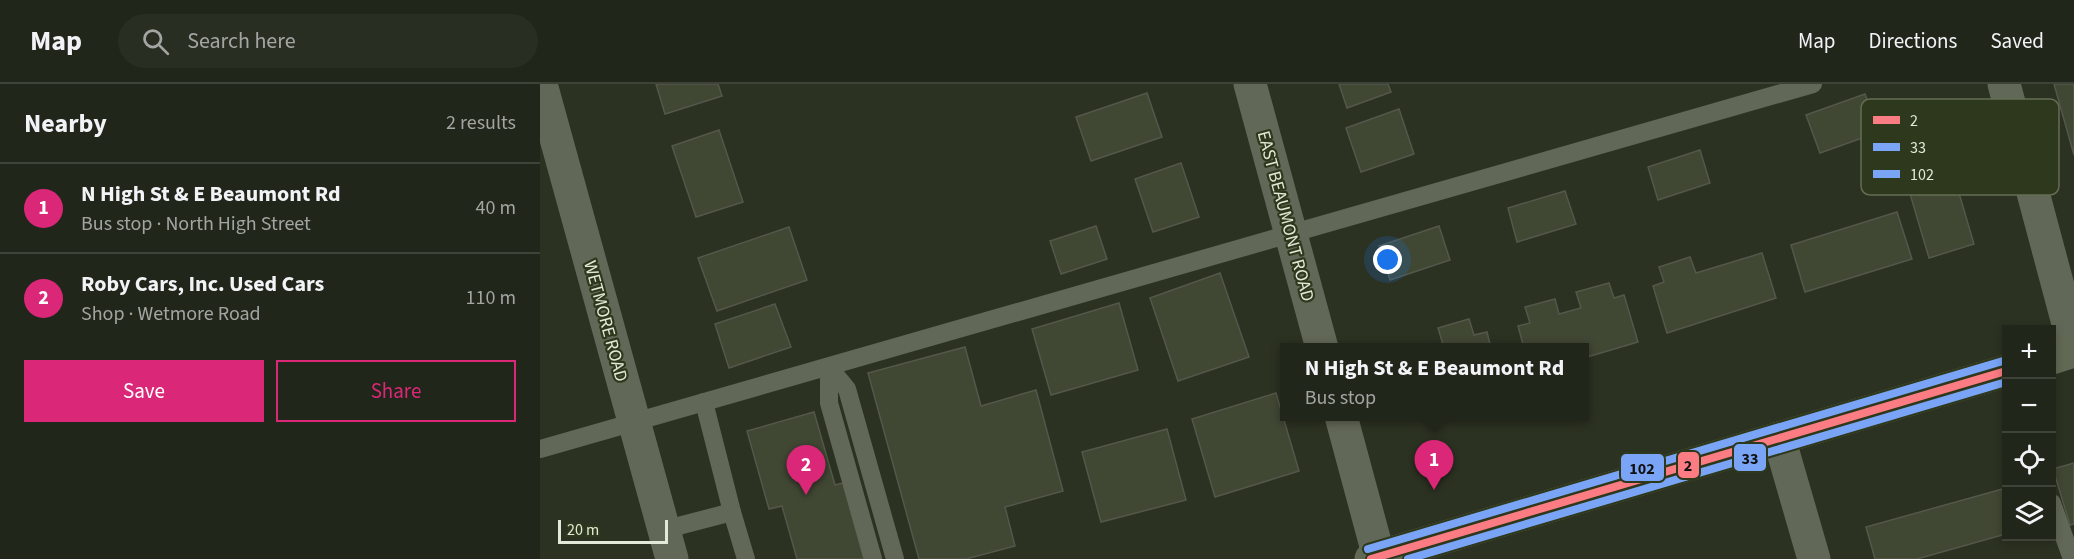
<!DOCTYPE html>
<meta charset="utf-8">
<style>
body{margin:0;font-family:"Source Sans 3",sans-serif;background:#292e23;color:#f1f3f6}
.controls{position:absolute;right:18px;bottom:18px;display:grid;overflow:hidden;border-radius:0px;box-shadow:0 3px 9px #0003}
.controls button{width:54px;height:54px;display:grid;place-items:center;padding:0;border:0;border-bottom:2px solid #3e4339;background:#21261a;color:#f1f3f6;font:30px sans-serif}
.scale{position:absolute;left:18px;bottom:15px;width:110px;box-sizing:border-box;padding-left:6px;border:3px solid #e2e9d8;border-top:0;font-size:16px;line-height:21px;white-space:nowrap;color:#e2e9d8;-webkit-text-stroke:4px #2e381c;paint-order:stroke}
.you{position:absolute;left:848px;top:176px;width:21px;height:21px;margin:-15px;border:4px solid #fff;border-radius:50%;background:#1a73e8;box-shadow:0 0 0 9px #1a73e833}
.badge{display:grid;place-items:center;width:39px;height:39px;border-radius:50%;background:#db2777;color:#fff;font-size:20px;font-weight:700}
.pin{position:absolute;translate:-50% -50px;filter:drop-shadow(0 2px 3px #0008)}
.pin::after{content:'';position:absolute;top:32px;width:21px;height:18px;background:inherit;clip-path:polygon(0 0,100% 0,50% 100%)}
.popup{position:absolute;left:740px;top:259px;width:309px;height:78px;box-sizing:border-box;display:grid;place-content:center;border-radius:0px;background:#21261a;filter:drop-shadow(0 2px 4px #0005);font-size:20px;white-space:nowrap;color:#a2a5a2}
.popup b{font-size:22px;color:#f1f3f6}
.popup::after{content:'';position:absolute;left:50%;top:100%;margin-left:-12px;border:12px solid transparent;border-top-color:#21261a}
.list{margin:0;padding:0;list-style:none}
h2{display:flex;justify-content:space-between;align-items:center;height:78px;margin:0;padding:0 24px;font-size:26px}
h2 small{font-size:20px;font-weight:400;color:#a2a5a2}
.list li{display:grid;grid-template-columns:39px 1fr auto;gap:18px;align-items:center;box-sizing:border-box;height:90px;padding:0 24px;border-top:2px solid #3e4339}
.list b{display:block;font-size:22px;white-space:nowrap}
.list p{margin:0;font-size:20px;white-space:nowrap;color:#a2a5a2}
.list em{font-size:20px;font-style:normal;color:#a2a5a2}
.actions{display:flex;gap:12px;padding:18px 24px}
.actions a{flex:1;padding:14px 0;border:2px solid #db2777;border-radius:0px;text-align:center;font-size:21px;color:#db2777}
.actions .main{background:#db2777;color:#fff}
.icon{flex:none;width:33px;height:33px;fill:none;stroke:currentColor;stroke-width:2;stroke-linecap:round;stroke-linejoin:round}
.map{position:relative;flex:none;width:1534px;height:475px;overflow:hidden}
header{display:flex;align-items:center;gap:36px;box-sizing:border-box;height:84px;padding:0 30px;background:#21261a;border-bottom:2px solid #3e4339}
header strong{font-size:28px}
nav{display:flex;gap:33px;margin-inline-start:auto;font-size:21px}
.search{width:420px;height:54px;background:#292e23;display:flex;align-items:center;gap:15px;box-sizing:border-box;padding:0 21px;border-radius:33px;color:#a2a5a2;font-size:22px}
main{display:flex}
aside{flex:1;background:#21261a}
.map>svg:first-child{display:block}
</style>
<header>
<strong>Map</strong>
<div class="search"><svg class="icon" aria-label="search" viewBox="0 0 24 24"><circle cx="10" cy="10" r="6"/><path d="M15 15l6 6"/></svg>Search here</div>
<nav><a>Map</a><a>Directions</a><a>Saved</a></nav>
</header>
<main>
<aside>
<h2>Nearby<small>2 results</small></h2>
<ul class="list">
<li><span class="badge">1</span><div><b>N High St &amp; E Beaumont Rd</b><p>Bus stop · North High Street</p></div><em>40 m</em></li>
<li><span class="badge">2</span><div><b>Roby Cars, Inc. Used Cars</b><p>Shop · Wetmore Road</p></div><em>110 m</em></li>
</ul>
<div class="actions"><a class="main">Save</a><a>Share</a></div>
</aside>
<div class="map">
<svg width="1534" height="475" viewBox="0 0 1534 475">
<rect width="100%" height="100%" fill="#2c3222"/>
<!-- building -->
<g fill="#404733" stroke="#53584b" stroke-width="1.5">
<path d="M116,0h62l4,12 -57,18z"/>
<path d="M799,0h49l3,8 -44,16z"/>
<path d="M1514,0h20v71z"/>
<path d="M607,9l15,44 -71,24 -15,-44z"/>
<path d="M1325,10l14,38 -59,21 -14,-38z"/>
<path d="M1417,22l16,53 -22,7 23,78 -45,14 -39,-132z"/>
<path d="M859,25l15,45 -53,18 -15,-44z"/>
<path d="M179,46l24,72 -47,15 -24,-71z"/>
<path d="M1160,66l10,33 -52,17 -10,-33z"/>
<path d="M641,79l18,54 -46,15 -18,-53z"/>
<path d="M1025,107l11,33 -59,18 -9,-34z"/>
<path d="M1357,128l15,47 -107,33 -14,-47z"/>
<path d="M556,142l11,33 -46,15 -11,-33z"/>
<path d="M899,142l11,34 -60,20 -11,-34z"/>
<path d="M249,143l18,53 -90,31 -19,-53z"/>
<path d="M1222,169l14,45 -109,35 -14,-47 11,-4 -5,-15 31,-10 6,16z"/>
<path d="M680,189l29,84 -71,24 -28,-83z"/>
<path d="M1069,199l5,15 10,-3 14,47 -54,16v-10h-60l-6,-22 12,-3 -5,-16 30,-8 4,15 22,-6 -5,-16z"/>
<path d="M579,219l19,67 -87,25 -19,-66z"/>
<path d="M235,220l16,43 -62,21 -14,-44z"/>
<path d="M929,235l5,16 13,-3 4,16h-47l-6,-20z"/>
<path d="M425,263l16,59 55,-16 27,101 -58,16 10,39 -49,13h-47l-51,-186z"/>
<path d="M736,309l23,78 -84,26 -23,-78z"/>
<path d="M274,328l21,73 8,-2 21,76h-67l-15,-53 -13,3 -22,-78z"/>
<path d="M627,345l19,71 -85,22 -19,-70z"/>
<path d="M1534,379v61l-4,1 -17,-56z"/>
<path d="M1466,404v46l-89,25h-42l-9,-32z"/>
</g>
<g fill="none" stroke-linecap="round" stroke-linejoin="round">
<!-- service -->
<g stroke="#626858" stroke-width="18">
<path d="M289,283l18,22 48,170"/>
<path d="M289,283v36l44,156"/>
<path d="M164,318l28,110"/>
<path d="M0,365l1273,-365"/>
<path d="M1512,419l20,56"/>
<path d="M123,446l69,-18 14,47"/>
</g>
<!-- minor -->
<g stroke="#626858" stroke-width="33">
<path d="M1,0l131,475"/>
<path d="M710,0l72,264"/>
<path d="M1464,0l70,262"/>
<path d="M801,332l38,141"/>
<path d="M1239,354l35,121"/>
</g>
<!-- primary -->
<g stroke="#616853" stroke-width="33">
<path d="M1512,274l22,-7"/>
<path d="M831,475l635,-188"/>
</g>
<defs>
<path id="bus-1" d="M831,475l635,-188"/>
<path id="bus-2" d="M868,475l598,-177"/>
<path id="bus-3" d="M828,465l635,-188"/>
</defs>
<!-- bus-1 casing -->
<use href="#bus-1" stroke="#2e381c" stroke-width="12"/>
<!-- bus-2 casing -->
<use href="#bus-2" stroke="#2e381c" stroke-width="12"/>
<!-- bus-3 casing -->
<use href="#bus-3" stroke="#2e381c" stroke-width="12"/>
<!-- bus-1 -->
<use href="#bus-1" stroke="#fb7c83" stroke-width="8"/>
<!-- bus-2 -->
<use href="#bus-2" stroke="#7aa5f7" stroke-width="8"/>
<!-- bus-3 -->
<use href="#bus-3" stroke="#7aa5f7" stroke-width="8"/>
</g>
<g text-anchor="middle" stroke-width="4.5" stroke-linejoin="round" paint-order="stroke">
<!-- street labels -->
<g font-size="18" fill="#e2e9d8" stroke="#2e381c">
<text transform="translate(746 132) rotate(75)" y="6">EAST BEAUMONT ROAD</text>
<text transform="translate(66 237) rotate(75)" y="6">WETMORE ROAD</text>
</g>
</g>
<!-- legend -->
<rect x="1321" y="15" width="198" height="96" rx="9" fill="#2e381c" stroke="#646d54" stroke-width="1.5"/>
<rect x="1333" y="32" width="27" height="8" fill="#fb7c83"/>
<rect x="1333" y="59" width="27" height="8" fill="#7aa5f7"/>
<rect x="1333" y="86" width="27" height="8" fill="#7aa5f7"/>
<g font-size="16" fill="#e2e9d8">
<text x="1370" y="42">2</text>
<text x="1370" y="69">33</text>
<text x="1370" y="96">102</text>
</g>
<g stroke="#2e381c" stroke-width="2">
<rect x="1193" y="359" width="34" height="29" rx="6" fill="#7aa5f7"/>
<rect x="1137" y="367" width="23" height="28" rx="6" fill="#fb7c83"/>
<rect x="1080" y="369" width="45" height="29" rx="6" fill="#7aa5f7"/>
</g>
<g font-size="16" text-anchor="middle" font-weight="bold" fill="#111">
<text x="1210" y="380">33</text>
<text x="1148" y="387">2</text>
<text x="1102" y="390">102</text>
</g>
</svg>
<div class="controls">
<button>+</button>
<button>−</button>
<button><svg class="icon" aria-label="locate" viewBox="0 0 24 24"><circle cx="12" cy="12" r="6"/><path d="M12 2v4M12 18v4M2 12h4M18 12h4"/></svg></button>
<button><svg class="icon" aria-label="layers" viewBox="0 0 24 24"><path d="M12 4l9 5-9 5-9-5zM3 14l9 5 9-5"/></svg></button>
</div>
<div class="scale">20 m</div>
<div class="you"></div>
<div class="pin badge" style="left:894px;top:406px">1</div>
<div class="popup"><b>N High St &amp; E Beaumont Rd</b>Bus stop</div>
<div class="pin badge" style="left:266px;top:411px">2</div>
</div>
</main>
